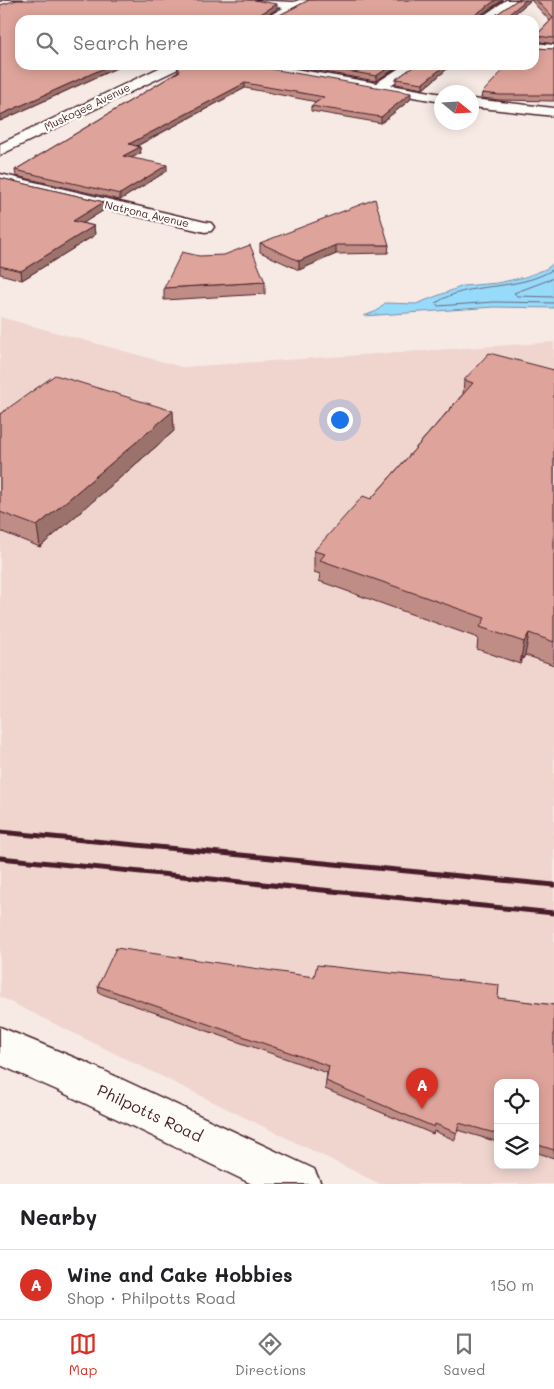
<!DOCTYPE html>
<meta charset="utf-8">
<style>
body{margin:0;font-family:Mali,sans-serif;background:#f6f6f6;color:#202124}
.controls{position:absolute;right:15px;bottom:15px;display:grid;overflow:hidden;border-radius:10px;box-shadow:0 2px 12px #0003}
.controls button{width:45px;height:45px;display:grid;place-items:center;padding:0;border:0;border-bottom:1px solid #e0e0e0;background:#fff;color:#202124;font:25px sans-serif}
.compass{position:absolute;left:434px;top:85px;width:45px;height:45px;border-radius:50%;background:#fff;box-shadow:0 2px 12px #0003;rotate:108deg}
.you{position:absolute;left:339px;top:419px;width:18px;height:18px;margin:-12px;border:4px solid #fff;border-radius:50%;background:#1a73e8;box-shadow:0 0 0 8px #1a73e833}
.badge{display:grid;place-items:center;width:32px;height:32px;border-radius:50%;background:#d93025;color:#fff;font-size:16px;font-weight:700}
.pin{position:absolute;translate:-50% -41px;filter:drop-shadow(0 1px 2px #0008)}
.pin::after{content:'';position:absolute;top:26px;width:18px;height:15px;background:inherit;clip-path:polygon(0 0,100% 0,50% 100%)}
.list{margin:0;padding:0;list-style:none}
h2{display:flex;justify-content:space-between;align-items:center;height:65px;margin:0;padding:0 20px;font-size:21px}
h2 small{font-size:16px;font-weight:400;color:#757577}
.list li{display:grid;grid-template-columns:32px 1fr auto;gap:15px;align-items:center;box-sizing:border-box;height:70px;padding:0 20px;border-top:1px solid #e0e0e0}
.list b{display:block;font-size:19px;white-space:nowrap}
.list p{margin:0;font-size:16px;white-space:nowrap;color:#757577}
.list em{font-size:16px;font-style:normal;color:#757577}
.icon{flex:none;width:28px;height:28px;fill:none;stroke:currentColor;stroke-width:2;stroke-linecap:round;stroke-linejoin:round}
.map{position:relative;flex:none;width:554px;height:1184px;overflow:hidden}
.search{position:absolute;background:#fff;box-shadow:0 2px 12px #0003;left:15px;right:15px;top:15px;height:55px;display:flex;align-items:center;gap:12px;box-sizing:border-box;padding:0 18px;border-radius:15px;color:#757577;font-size:19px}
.sheet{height:135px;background:#fff}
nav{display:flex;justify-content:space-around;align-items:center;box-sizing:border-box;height:70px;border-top:1px solid #e0e0e0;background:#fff;font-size:14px;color:#757577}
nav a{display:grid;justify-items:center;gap:2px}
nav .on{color:#d93025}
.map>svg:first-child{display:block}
</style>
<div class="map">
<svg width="554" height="1184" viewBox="0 0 554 1184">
<rect width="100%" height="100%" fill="#f7eae5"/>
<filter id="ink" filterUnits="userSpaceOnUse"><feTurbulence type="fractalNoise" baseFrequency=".02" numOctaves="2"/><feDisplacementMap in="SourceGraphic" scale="10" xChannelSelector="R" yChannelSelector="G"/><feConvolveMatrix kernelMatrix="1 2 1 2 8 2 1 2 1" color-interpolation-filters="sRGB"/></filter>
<g filter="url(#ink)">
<!-- built -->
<path fill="#f0d5cf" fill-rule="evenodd" d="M0,317l182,50 372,-25v842h-174l-380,-187zM498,1083h37v82h-37z"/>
<!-- water -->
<path fill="#98dafa" stroke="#798fa7" d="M554,263v45l-60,-1 -130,9 13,-5 8,-8 31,1 47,-18 35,-3 27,-6 21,-8z"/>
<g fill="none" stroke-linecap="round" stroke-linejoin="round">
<!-- shore -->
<g stroke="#696a7e" stroke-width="1">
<path d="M554,269c-39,24 -84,11 -118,34l2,3 56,-4 60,1"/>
<path d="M554,278l-40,15 3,3 37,1"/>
</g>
<defs>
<g id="minor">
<path d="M6,0h16l-2,2 -20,7v-7z"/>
<path d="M249,0l45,2 5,-2h15l-38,20h-15l22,-12 -28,-5z"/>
<path d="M506,0h14l-29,20h-14z"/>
<path d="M534,43l20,2v8l-20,-2z"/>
<path d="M165,65h17l-2,3 -180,87v-11z"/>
<path d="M242,65h30l104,18 28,-18h16l-29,20 51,9v8l-193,-33z"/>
<path d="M472,99l82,9v8l-82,-9z"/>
<path d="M0,174l205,48 6,1 3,4 -3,4 -6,1 -205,-48z"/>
<path d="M0,1027l85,35 229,107 7,15h-69l-195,-94 -57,-25z"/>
</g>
</defs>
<!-- minor casing -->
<use href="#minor" stroke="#4a1f2b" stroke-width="3"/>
<!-- minor -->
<use href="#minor" fill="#fdfcf7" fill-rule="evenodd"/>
<!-- rail -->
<g stroke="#4a1f2b" stroke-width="5">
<path d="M0,832l554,53"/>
<path d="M0,858l554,55"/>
</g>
</g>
<!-- wall -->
<g fill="#bf8d85" stroke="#4a1f2b">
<path d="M309,0h194l-24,16 14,1 24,-17h37v44l-19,-3 1,-5 14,-15 -19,-21 -24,20h-487v45h103l-123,56v-116l277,4 -13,8h12z"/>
<path d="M534,48l20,1v52l-55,-1 -18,-2 1,-5z"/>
<path d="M283,65h118l-25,16z"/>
<path d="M416,65h36l-29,24 -27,-5v-5z"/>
<path d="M177,66l234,33 -30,24 -70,-12v-5l6,-4 -72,-14 -108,58 4,7 -10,5 36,13 -47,29 -104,-24 -1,-6 163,-98z"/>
<path d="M0,178l104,24v8l-21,13 11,3 1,9 -73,45 -22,-6z"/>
<path d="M260,243l129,2 -1,8 -52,1 -37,16 -39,-18z"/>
<path d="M265,282v12l-101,6v-12z"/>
<path d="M554,370v295l-29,-10 -5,9 -43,-15 1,-11 -159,-57 1,-7 -6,-2v-21l57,-52 92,-105 1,-14z"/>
<path d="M0,414l174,17 -134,116 -40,-16z"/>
<path d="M314,977l240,28v153l-19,-6v-69h-37v59l-41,-12 -2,10 -21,-9 -1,3 -108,-45 2,-16 -228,-80 -1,-7z"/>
</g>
<!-- shaded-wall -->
<g fill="#9b736c" stroke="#4a1f2b">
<path d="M496,0h7l-27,18v-4z"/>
<path d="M526,0h5l-24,20h-5z"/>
<path d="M277,4v5l-18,11v-5z"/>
<path d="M111,65h12l-123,56v-6z"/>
<path d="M393,65h8l-25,16v-5z"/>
<path d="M446,65h6l-29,24v-6z"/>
<path d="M245,83v5l-116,62v-6z"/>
<path d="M411,93v6l-30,24v-6z"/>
<path d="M140,147l1,6 -18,9v-6z"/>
<path d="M167,165v6l-47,29v-6z"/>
<path d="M104,202v8l-30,19 -1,-8z"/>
<path d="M94,226l1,9 -73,45 -1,-9z"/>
<path d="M336,245v9l-37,16v-9z"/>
<path d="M173,411l1,20 -134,116 -3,-21z"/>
<path d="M529,633l-4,22 -5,9 4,-22z"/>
</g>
<!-- building -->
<g fill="#dea49b" stroke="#4a1f2b">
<path d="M17,0h237l23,4 -18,11 2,2h15l33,-17h187l-20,14v2l17,1 24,-17h9l-24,20h-482v45h91l-111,50v-110z"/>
<path d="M536,0h18v38l-18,-2 17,-18z"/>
<path d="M534,45v3l20,1v46h-54l-18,-2 26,-28h26z"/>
<path d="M178,65h70l163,28 -30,24 -70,-11 13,-9 -79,-14 -116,61 11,3 -17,9 44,9 -47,29 -105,-24 165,-99 -3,-5z"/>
<path d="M313,65h80l-17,11z"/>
<path d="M416,65h30l-23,18 -27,-4z"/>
<path d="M0,178l104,24 -31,19 21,5 -73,45 -21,-5z"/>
<path d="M375,199l14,46h-53l-37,16 -39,-18z"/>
<path d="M250,245l15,37 -101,6 18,-36 17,4 25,-1z"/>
<path d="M489,353l65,17v272l-25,-9 -5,9 -44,-15 5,-9 -165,-58 5,-6 -11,-3 49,-55 8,3 102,-116 -9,-3z"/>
<path d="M55,375l118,36 -136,115 -37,-14v-98z"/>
<path d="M116,948l198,29 3,-12 182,20 -1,13 56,7v145l-19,-6v-61h-37v51l-39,-11 -2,10 -22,-9 -1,3 -108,-46 3,-15 -231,-80z"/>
</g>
</g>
<g text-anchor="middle" stroke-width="4.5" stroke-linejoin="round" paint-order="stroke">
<!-- far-street labels -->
<g font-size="11" fill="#4a1f2b" stroke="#fdfcf7">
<text transform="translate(87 107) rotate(-26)" y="4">Muskogee Avenue</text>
<text transform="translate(147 214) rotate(13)" y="4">Natrona Avenue</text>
</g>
<!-- near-street labels -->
<g font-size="16" fill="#4a1f2b" stroke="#fdfcf7">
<text transform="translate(150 1113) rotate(25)" y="6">Philpotts Road</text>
</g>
</g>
</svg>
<div class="controls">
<button><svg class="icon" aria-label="locate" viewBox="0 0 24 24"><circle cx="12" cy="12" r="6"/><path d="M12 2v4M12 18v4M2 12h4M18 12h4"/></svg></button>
<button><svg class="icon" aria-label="layers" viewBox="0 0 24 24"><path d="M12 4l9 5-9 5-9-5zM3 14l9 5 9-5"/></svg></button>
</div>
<svg class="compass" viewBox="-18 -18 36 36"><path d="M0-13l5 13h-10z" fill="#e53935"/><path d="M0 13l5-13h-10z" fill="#757577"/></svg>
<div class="you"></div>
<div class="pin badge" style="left:422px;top:1109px">A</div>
<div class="search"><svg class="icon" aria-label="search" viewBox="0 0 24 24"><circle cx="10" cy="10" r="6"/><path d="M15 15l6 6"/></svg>Search here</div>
</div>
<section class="sheet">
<h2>Nearby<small></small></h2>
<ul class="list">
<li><span class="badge">A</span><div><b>Wine and Cake Hobbies</b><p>Shop · Philpotts Road</p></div><em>150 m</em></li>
</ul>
</section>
<nav>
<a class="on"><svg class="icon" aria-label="map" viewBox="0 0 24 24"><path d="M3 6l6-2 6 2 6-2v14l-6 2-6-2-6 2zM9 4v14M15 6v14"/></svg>Map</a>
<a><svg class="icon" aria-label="directions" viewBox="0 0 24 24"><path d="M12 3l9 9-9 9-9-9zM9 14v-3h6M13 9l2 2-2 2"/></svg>Directions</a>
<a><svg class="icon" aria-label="saved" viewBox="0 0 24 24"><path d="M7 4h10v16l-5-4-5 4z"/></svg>Saved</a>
</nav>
